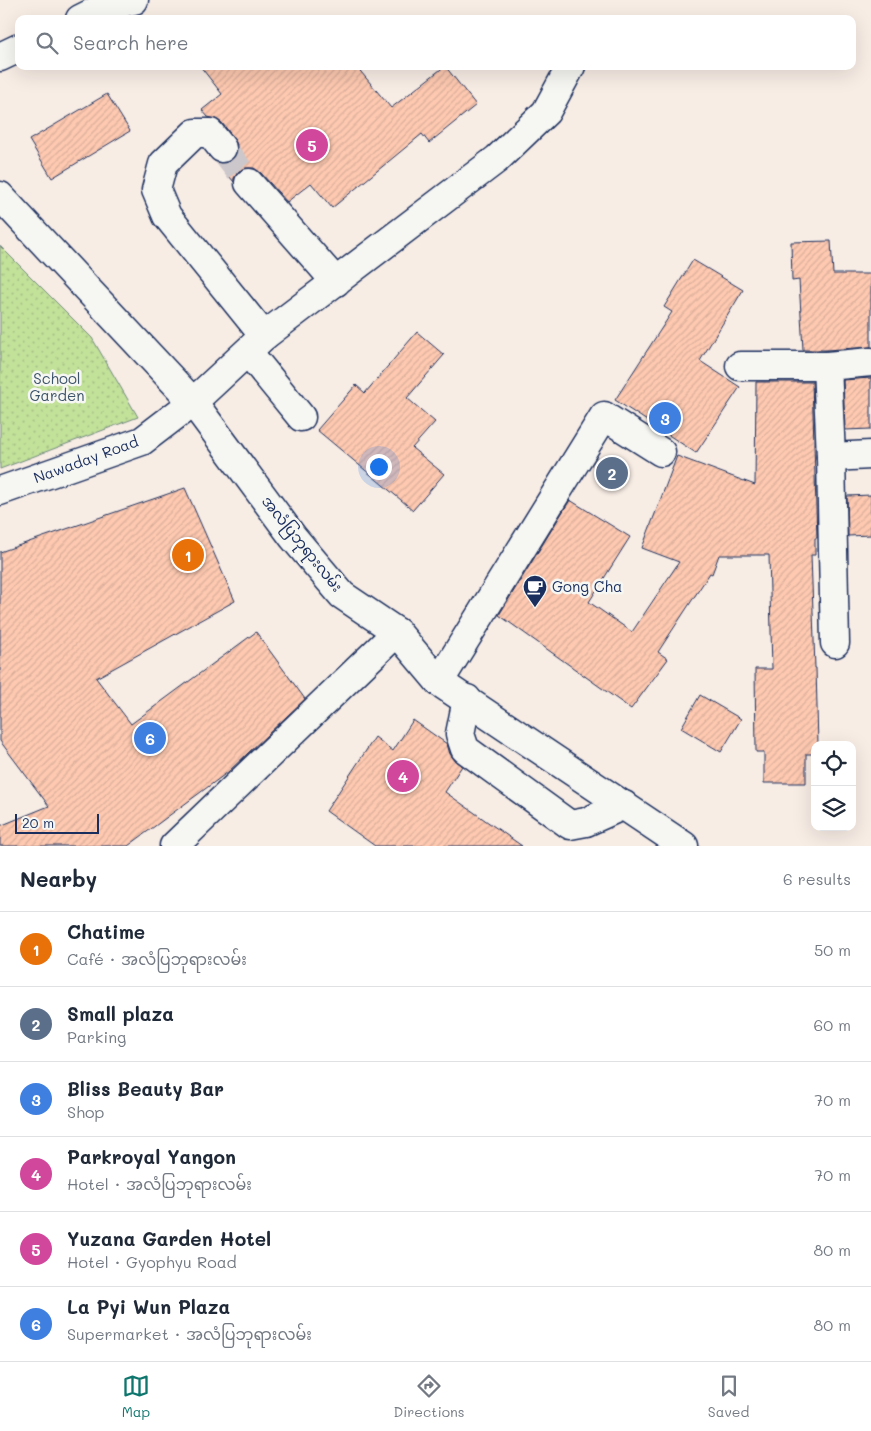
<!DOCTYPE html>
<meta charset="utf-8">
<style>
body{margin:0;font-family:Mali,"Noto Sans Myanmar",sans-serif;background:#f6f6f7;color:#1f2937}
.controls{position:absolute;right:15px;bottom:15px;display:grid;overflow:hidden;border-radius:10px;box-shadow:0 5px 20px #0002}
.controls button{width:45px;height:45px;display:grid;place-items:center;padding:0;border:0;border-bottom:1px solid #e0e1e3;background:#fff;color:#1f2937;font:25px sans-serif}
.scale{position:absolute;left:15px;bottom:12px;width:84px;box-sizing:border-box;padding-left:5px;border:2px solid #1b2f5e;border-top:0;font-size:14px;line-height:18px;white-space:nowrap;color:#1b2f5e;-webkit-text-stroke:4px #f6f6f2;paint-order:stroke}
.you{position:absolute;left:378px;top:466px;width:18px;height:18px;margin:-12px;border:4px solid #fff;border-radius:50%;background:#1a73e8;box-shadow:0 0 0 8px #1a73e833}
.badge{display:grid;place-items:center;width:32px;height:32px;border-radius:50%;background:#0f766e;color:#fff;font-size:16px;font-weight:700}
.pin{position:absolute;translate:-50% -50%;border:2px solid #fff;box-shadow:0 1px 5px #0006}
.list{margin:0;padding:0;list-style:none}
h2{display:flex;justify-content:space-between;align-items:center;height:65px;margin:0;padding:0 20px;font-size:21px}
h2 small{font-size:16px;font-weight:400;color:#747a83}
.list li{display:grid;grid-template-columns:32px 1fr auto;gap:15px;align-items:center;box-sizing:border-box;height:75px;padding:0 20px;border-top:1px solid #e0e1e3}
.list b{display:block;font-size:19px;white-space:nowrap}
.list p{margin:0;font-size:16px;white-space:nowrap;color:#747a83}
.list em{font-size:16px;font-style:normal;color:#747a83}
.icon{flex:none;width:28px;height:28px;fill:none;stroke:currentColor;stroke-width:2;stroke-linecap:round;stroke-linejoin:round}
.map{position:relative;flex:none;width:871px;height:846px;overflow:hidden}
.search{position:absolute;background:#fff;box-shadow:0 5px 20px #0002;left:15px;right:15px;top:15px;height:55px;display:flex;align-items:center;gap:12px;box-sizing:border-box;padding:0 18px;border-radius:10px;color:#747a83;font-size:19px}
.sheet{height:515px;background:#fff}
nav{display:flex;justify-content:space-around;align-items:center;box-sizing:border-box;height:70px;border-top:1px solid #e0e1e3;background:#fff;font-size:14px;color:#747a83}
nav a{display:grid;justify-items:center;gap:2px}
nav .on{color:#0f766e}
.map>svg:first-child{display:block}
</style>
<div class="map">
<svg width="871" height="846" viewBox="0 0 871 846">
<defs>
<pattern id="park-dots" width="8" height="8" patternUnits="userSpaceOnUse" patternTransform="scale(1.25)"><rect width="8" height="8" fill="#c2e199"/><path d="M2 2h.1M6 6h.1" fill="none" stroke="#a6c186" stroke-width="1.8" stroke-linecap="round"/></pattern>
<pattern id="building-hatch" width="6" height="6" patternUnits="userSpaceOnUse" patternTransform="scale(1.25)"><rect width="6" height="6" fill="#fec9b0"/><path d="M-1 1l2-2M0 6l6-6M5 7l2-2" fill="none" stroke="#d9ad9a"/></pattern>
</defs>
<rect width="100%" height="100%" fill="#f8ede5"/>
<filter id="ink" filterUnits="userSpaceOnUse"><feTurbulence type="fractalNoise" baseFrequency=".02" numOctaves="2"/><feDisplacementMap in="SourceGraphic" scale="10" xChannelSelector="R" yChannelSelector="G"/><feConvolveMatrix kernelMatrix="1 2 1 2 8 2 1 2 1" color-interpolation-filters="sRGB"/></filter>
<g filter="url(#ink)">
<!-- park -->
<path fill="url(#park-dots)" stroke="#6e887c" d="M0,246l92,92 46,79 -138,52z"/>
<!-- building -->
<g fill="url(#building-hatch)" stroke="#1b2f5e">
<path d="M200,66h156l35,42 54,-42 31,39 -47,38 -7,-9 -90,74 -21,-25 -24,19 -26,-29 -7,-5h-8l-7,3 -5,7v4l-16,-19h7l7,-3 5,-7v-8l-3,-7 -12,-15 -6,-4 -8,-2 -6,-7 20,-16z"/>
<path d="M107,94l23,37 -78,47 -23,-38z"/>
<path d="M831,241l2,33h38v73l-45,3h-23l-4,-70 -7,1 -1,-39z"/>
<path d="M693,260l50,30 -43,71 40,26 -44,66 -81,-53 57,-88 -8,-5z"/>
<path d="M417,332l27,23 -37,43 28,24 -23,26 32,26 -31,36 -96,-80 39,-45 9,8z"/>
<path d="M871,378v51l-26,1 -2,-50z"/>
<path d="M756,382h56l5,156h-2v17h-4l4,113h1l2,77h-3v9h-9v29h-42v-31h-8l-1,-83h17l-3,-114h-50l-7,19 -2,-1 -52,79 10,7 -37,50 -132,-94 71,-115 60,37 -41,65 43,30 47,-70 -37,-14 35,-92 78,29z"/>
<path d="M185,488l50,113 -139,77 35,46 125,-92 49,67 -77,73 -100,74h-128v-20l49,-20 -49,-65v-189z"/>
<path d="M871,495v40l-23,1 -1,-40z"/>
<path d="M700,695l41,24 -20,33 -40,-24z"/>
<path d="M413,720l34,24 3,10 6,8 6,4 -17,26 77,54h-147l-49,-35 49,-74 18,14z"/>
</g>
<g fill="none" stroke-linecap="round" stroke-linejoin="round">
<!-- minor-tunnel -->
<path stroke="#ccc7ca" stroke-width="28" stroke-dasharray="28 14" stroke-linecap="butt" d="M222,148l27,35"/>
<defs>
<g id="minor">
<path d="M80,19l22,-11 32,-8"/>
<path d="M0,57l19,-9"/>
<path d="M222,148l-12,-15h-15l-32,31 -7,26 11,26 97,120"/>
<path d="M249,183l87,99"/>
<path d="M248,352l53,65"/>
<path d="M740,366h87"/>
<path d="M831,457l40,-2"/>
<path d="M0,491l142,-50 51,-39 71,-66 233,-177 49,-47 25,-46"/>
<path d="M835,643l-4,-186 -4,-91 44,-4"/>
<path d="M439,682l165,-266 57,36"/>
<path d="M467,699l-7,35 5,15 105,76 16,-3 38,-17"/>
<path d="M174,846l223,-214"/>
</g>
<path id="major" d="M0,196l193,206 100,135 49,58 55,37 42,50 245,164"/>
</defs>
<!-- minor casing -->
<use href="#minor" stroke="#1b2f5e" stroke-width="31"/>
<!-- major casing -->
<use href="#major" stroke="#1b2f5e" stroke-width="31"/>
<!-- minor -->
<use href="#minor" stroke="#f6f6f2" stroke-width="28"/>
<!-- major -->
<use href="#major" stroke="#f6f6f2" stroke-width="28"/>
</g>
</g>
<!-- icons -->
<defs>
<symbol id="cafe-pin" viewBox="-11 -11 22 30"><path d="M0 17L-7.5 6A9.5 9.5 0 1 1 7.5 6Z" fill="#1b2f5e" stroke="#f6f6f2"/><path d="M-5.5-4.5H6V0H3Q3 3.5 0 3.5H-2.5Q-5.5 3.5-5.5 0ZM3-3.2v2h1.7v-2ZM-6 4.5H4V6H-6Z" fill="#fff"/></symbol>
</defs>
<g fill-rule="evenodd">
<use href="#cafe-pin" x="521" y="573" width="28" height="38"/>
</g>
<g text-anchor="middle" stroke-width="5" stroke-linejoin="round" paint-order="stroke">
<!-- park labels -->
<g font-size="15" fill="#3c536a" stroke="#f6f6f2">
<text x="57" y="384">School<tspan x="57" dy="17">Garden</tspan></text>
</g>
<!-- street labels -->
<g font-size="15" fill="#1b2f5e" stroke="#f6f6f2">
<text transform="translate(86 460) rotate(-20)" y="5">Nawaday Road</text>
<text transform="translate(302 544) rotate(51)" y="5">အလံပြဘုရားလမ်း</text>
</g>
<!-- poi labels -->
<g font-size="15" fill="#1b2f5e" stroke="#f6f6f2" text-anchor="start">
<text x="552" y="592">Gong Cha</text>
</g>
</g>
</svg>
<div class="controls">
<button><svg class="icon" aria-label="locate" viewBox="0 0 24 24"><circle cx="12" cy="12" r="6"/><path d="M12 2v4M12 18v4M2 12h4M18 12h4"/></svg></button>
<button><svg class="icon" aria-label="layers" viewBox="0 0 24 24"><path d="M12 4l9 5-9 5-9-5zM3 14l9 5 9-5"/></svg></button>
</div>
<div class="scale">20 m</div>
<div class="you"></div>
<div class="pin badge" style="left:188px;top:555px;background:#e8710a">1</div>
<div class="pin badge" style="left:612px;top:473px;background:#5c6f8a">2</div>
<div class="pin badge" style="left:665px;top:418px;background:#3f7fe0">3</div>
<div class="pin badge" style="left:403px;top:776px;background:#d1479c">4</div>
<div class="pin badge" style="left:312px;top:145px;background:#d1479c">5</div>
<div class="pin badge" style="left:150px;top:738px;background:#3f7fe0">6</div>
<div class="search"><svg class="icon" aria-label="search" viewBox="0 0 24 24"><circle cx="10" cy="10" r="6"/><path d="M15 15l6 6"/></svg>Search here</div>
</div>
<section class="sheet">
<h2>Nearby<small>6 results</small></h2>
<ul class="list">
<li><span class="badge" style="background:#e8710a">1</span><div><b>Chatime</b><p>Café · အလံပြဘုရားလမ်း</p></div><em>50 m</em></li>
<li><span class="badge" style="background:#5c6f8a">2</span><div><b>Small plaza</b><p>Parking</p></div><em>60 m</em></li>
<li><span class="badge" style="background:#3f7fe0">3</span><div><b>Bliss Beauty Bar</b><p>Shop</p></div><em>70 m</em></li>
<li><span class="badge" style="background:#d1479c">4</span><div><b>Parkroyal Yangon</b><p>Hotel · အလံပြဘုရားလမ်း</p></div><em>70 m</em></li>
<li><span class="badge" style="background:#d1479c">5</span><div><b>Yuzana Garden Hotel</b><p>Hotel · Gyophyu Road</p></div><em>80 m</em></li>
<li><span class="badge" style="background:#3f7fe0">6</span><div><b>La Pyi Wun Plaza</b><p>Supermarket · အလံပြဘုရားလမ်း</p></div><em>80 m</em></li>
</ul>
</section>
<nav>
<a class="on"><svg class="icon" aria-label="map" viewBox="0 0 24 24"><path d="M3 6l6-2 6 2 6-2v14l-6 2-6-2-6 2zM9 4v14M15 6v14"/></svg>Map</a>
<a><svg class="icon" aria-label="directions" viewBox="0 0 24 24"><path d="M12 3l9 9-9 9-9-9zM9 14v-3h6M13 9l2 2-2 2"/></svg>Directions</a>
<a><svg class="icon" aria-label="saved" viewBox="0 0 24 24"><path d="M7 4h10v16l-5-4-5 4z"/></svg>Saved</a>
</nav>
